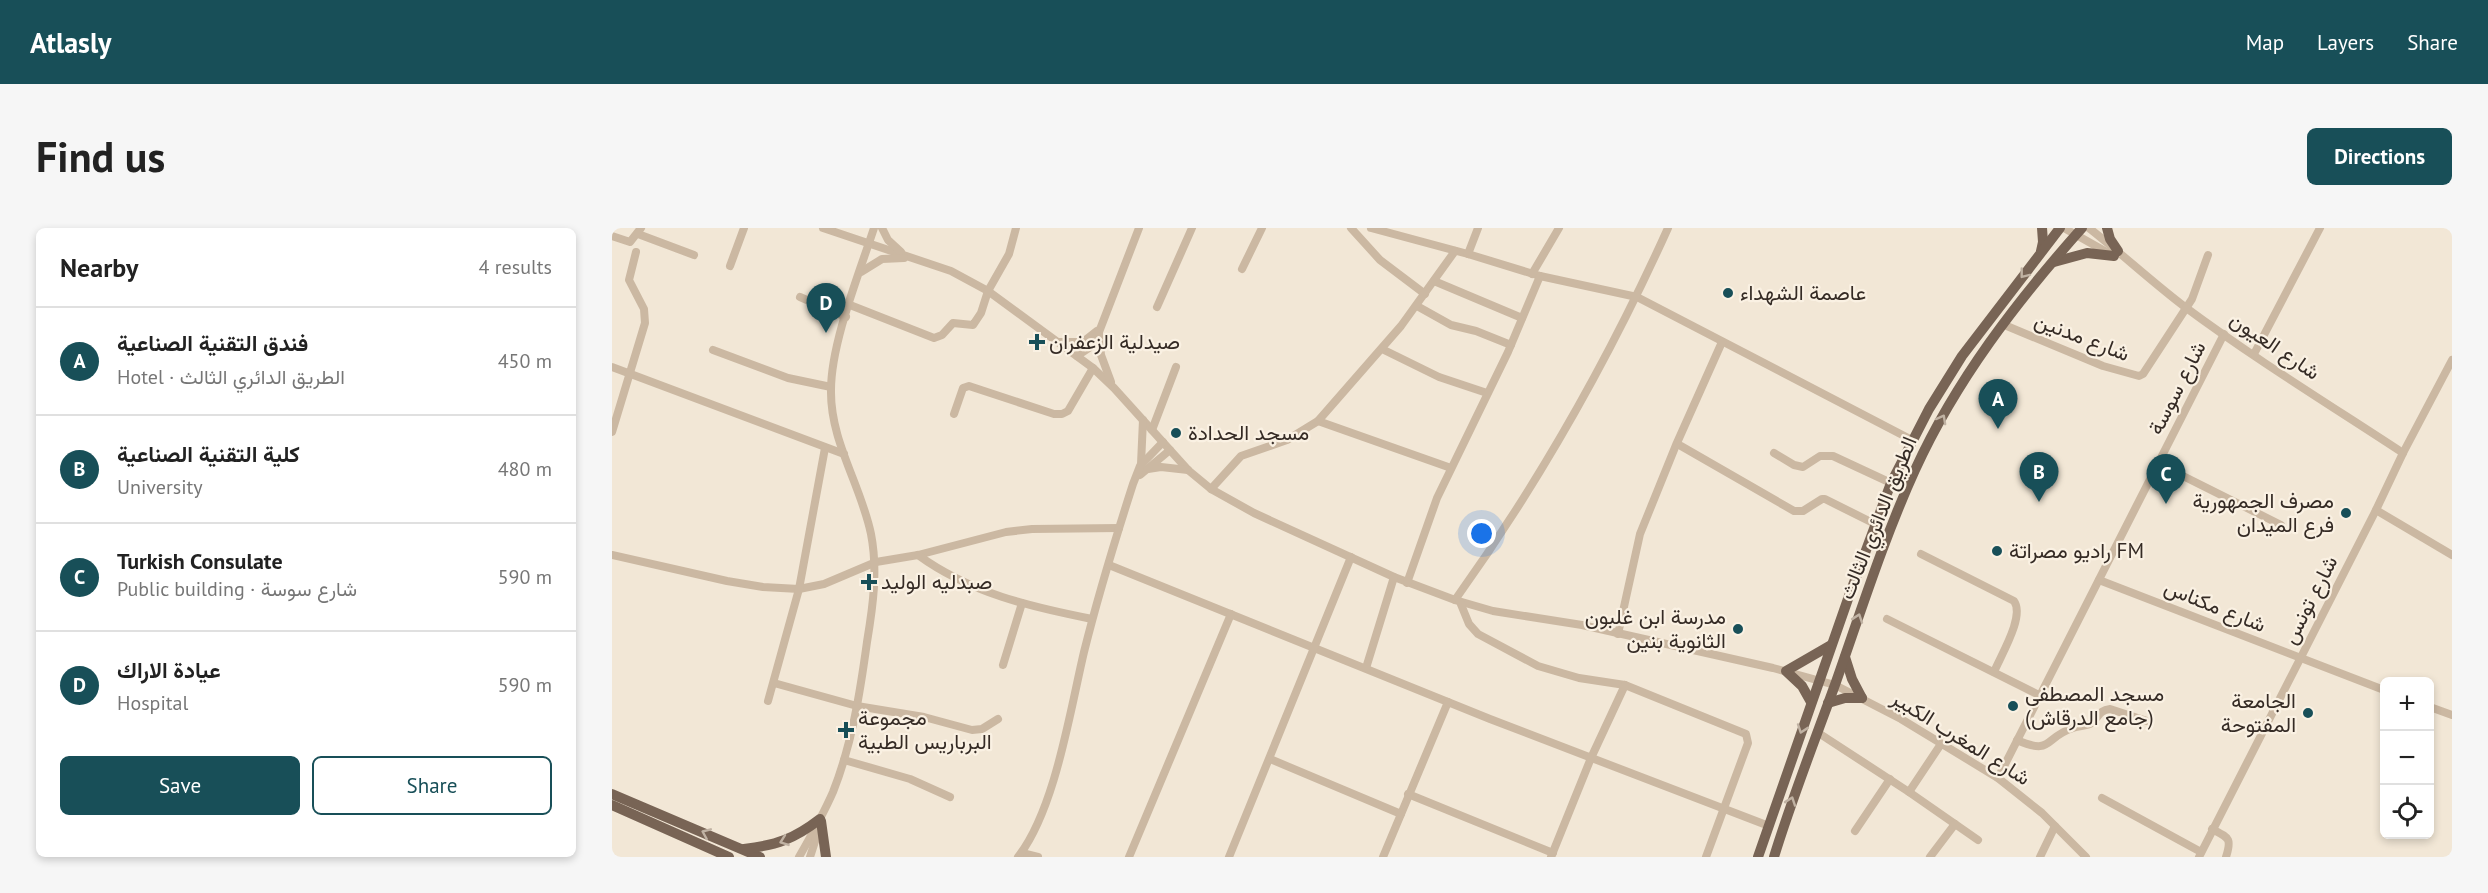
<!DOCTYPE html>
<meta charset="utf-8">
<style>
body{margin:0;font-family:"PT Sans",Vazirmatn,sans-serif;background:#f6f6f6;color:#222}
.controls{position:absolute;right:18px;bottom:18px;display:grid;overflow:hidden;border-radius:9px;box-shadow:0 3px 9px #0003}
.controls button{width:54px;height:54px;display:grid;place-items:center;padding:0;border:0;border-bottom:2px solid #e0e0e0;background:#fff;color:#222;font:30px sans-serif}
.you{position:absolute;left:870px;top:306px;width:21px;height:21px;margin:-15px;border:4px solid #fff;border-radius:50%;background:#1a73e8;box-shadow:0 0 0 9px #1a73e833}
.badge{display:grid;place-items:center;width:39px;height:39px;border-radius:50%;background:#184f58;color:#fff;font-size:20px;font-weight:700}
.pin{position:absolute;translate:-50% -50px;filter:drop-shadow(0 2px 3px #0008)}
.pin::after{content:'';position:absolute;top:32px;width:21px;height:18px;background:inherit;clip-path:polygon(0 0,100% 0,50% 100%)}
.list{margin:0;padding:0;list-style:none}
h2{display:flex;justify-content:space-between;align-items:center;height:78px;margin:0;padding:0 24px;font-size:26px}
h2 small{font-size:20px;font-weight:400;color:#767676}
.list li{display:grid;grid-template-columns:39px 1fr auto;gap:18px;align-items:center;box-sizing:border-box;height:108px;padding:0 24px;border-top:2px solid #e0e0e0}
.list b{display:block;font-size:22px;white-space:nowrap}
.list p{margin:0;font-size:20px;white-space:nowrap;color:#767676}
.list em{font-size:20px;font-style:normal;color:#767676}
.actions{display:flex;gap:12px;padding:18px 24px}
.actions a{flex:1;padding:14px 0;border:2px solid #184f58;border-radius:9px;text-align:center;font-size:21px;color:#184f58}
.actions .main{background:#184f58;color:#fff}
.icon{flex:none;width:33px;height:33px;fill:none;stroke:currentColor;stroke-width:2;stroke-linecap:round;stroke-linejoin:round}
.map{position:relative;flex:none;width:1840px;height:629px;overflow:hidden;border-radius:9px}
header{display:flex;align-items:center;gap:36px;box-sizing:border-box;height:84px;padding:0 30px;background:#184f58;color:#fff}
header strong{font-size:28px}
nav{display:flex;gap:33px;margin-inline-start:auto;font-size:21px}
.intro{display:flex;align-items:center;justify-content:space-between;box-sizing:border-box;height:144px;padding:0 36px}
h1{margin:0;font-size:42px}
.button{padding:15px 27px;border-radius:9px;background:#184f58;color:#fff;font-size:21px;font-weight:700}
main{display:flex;gap:36px;padding:0 36px}
aside{flex:1;background:#fff;border-radius:9px;box-shadow:0 3px 9px #0003}
.map>svg:first-child{display:block}
</style>
<header>
<strong>Atlasly</strong>
<nav><a>Map</a><a>Layers</a><a>Share</a></nav>
</header>
<div class="intro"><h1>Find us</h1><a class="button">Directions</a></div>
<main>
<aside>
<h2>Nearby<small>4 results</small></h2>
<ul class="list">
<li><span class="badge">A</span><div><b>فندق التقنية الصناعية</b><p>Hotel · الطريق الدائري الثالث</p></div><em>450 m</em></li>
<li><span class="badge">B</span><div><b>كلية التقنية الصناعية</b><p>University</p></div><em>480 m</em></li>
<li><span class="badge">C</span><div><b>Turkish Consulate</b><p>Public building · شارع سوسة</p></div><em>590 m</em></li>
<li><span class="badge">D</span><div><b>عيادة الاراك</b><p>Hospital</p></div><em>590 m</em></li>
</ul>
<div class="actions"><a class="main">Save</a><a>Share</a></div>
</aside>
<div class="map">
<svg width="1840" height="629" viewBox="0 0 1840 629">
<rect width="100%" height="100%" fill="#f2e7d6"/>
<g fill="none" stroke-linecap="round" stroke-linejoin="round">
<!-- minor -->
<g stroke="#cbb8a2" stroke-width="8">
<path d="M211,0l128,43 37,20 105,77 21,20 74,82 23,19 43,24 140,64 61,23 38,11 89,14 191,43 62,17 66,34 97,59 44,35 44,44"/>
<path d="M270,0l6,12 13,12"/>
<path d="M739,0l29,32 45,34"/>
<path d="M759,0l97,26 72,22 97,21 275,143"/>
<path d="M1452,0l46,26"/>
<path d="M1477,0c33,26 63,54 96,79 70,52 145,98 218,146"/>
<path d="M26,6l56,21"/>
<path d="M0,8l18,6 11,-14"/>
<path d="M856,26l10,-26"/>
<path d="M118,38l14,-38"/>
<path d="M630,41l20,-41"/>
<path d="M249,44l21,-13 22,-1"/>
<path d="M920,46l27,-46"/>
<path d="M822,53l88,37"/>
<path d="M188,69l46,20"/>
<path d="M238,77l84,33 8,-3 11,-12 20,2 8,-12 7,-22 21,-37 7,-26"/>
<path d="M805,78l34,19 25,6 35,14"/>
<path d="M545,79l35,-79"/>
<path d="M1390,96l101,42 36,10 4,-2 49,-75 16,-44"/>
<path d="M487,106l2,21 10,27"/>
<path d="M445,114h26l14,-11"/>
<path d="M770,121l57,28 48,16"/>
<path d="M101,122l75,28 43,9"/>
<path d="M1642,126l66,-126"/>
<path d="M465,128l12,-8 10,-16 40,-104"/>
<path d="M0,139l232,87"/>
<path d="M342,186l9,-26 6,-2 85,28h8l6,-3 25,-43"/>
<path d="M706,193l133,47"/>
<path d="M540,202l24,-63"/>
<path d="M0,204l33,-109 -1,-14 -15,-29 7,-28"/>
<path d="M1069,218l113,65h9l19,-12h3l50,25"/>
<path d="M1162,225l20,12 9,2 17,-11h13l58,27"/>
<path d="M529,236l2,-44"/>
<path d="M1547,236l122,61"/>
<path d="M536,241l13,-2 27,3"/>
<path d="M528,247l30,-25"/>
<path d="M599,261l30,-33 46,-16 31,-19 83,-95 54,-75"/>
<path d="M1764,282l76,45"/>
<path d="M1309,326l93,47c11,15 -13,54 -20,71"/>
<path d="M0,327l115,26 36,6 36,2 25,-5 52,-22 42,-7 88,-23 26,-3 87,-1"/>
<path d="M306,327c52,38 113,52 174,64"/>
<path d="M497,337l381,154 279,107"/>
<path d="M1487,352l285,110"/>
<path d="M795,355l30,-85 71,-146 32,-76"/>
<path d="M843,372c83,-116 154,-241 213,-372"/>
<path d="M848,374l9,22 9,10 60,32 41,12 46,7 121,49 2,9 -42,114"/>
<path d="M1275,391l152,76"/>
<path d="M1006,406l22,-100 36,-89 46,-103"/>
<path d="M391,437l19,-62"/>
<path d="M754,440l28,-91"/>
<path d="M162,455l83,23 67,11 48,13 10,-1 16,-10"/>
<path d="M156,473l31,-112 26,-141"/>
<path d="M1818,479l22,8"/>
<path d="M1205,504l92,60 69,48"/>
<path d="M1405,512c36,16 27,-3 56,-12 6,-3 13,-1 19,-5 7,-6 7,-13 18,-14l40,13"/>
<path d="M658,531l131,55"/>
<path d="M232,532l66,19 40,18"/>
<path d="M1386,550l226,-444"/>
<path d="M1297,564l32,-48"/>
<path d="M796,566l145,59"/>
<path d="M1490,570l99,54"/>
<path d="M1600,601c17,9 20,9 14,28"/>
<path d="M1243,603l35,-52"/>
<path d="M410,625l16,4"/>
<path d="M187,629c12,-21 24,-42 34,-65 19,-48 27,-99 34,-150 6,-36 11,-72 4,-108 -10,-49 -41,-93 -40,-144 0,-47 28,-116 43,-162"/>
<path d="M198,629l9,-28"/>
<path d="M406,629c37,-47 52,-146 66,-205 14,-56 31,-112 49,-168l7,-18 23,-24"/>
<path d="M517,629l102,-243"/>
<path d="M617,629l122,-300"/>
<path d="M771,629l65,-155"/>
<path d="M939,629l40,-99 34,-73"/>
<path d="M1318,629l25,-33"/>
<path d="M1428,629l15,-31"/>
<path d="M1587,629l177,-347 27,-57 49,-93"/>
</g>
<!-- major -->
<g stroke="#786455" stroke-width="10">
<path d="M1495,0l3,11 8,12"/>
<path d="M1429,23l2,-9 -1,-14"/>
<path d="M1442,34l33,-9 27,3"/>
<path d="M1233,429l7,22 10,19"/>
<path d="M1199,474l-9,-16 -16,-15 45,-26"/>
<path d="M1216,475l17,-5h17"/>
<path d="M0,566l148,63"/>
<path d="M0,577l117,52"/>
<path d="M209,593l5,36"/>
<path d="M132,621c33,-4 50,-10 76,-30"/>
<path d="M1146,629l91,-261 42,-113 38,-74 33,-53 98,-128"/>
<path d="M1162,629c18,-59 41,-117 62,-175 25,-71 48,-144 79,-212 41,-90 102,-169 167,-242"/>
</g>
</g>
<!-- one-way arrows -->
<defs><path id="oneway-chevron" d="M-2-3.5L2.5 0L-2 3.5" fill="none" stroke-width="1.6" stroke-linecap="round" stroke-linejoin="round" transform="scale(1.5)"/></defs>
<g stroke="#c0b2a3">
<use href="#oneway-chevron" transform="translate(1412 46) rotate(128)"/>
<use href="#oneway-chevron" transform="translate(1330 191) rotate(-61)"/>
<use href="#oneway-chevron" transform="translate(1246 390) rotate(-71)"/>
<use href="#oneway-chevron" transform="translate(1190 501) rotate(109)"/>
<use href="#oneway-chevron" transform="translate(1179 573) rotate(-71)"/>
<use href="#oneway-chevron" transform="translate(94 605) rotate(-157)"/>
<use href="#oneway-chevron" transform="translate(172 613) rotate(160)"/>
</g>
<!-- markers -->
<g fill="#184f58" stroke="#faf1e3" stroke-width="2">
<circle cx="1116" cy="65" r="6"/>
<path d="M422 105h6v6h6v6h-6v6h-6v-6h-6v-6h6z"/>
<circle cx="564" cy="205" r="6"/>
<circle cx="1734" cy="285" r="6"/>
<circle cx="1385" cy="323" r="6"/>
<path d="M254 345h6v6h6v6h-6v6h-6v-6h-6v-6h6z"/>
<circle cx="1126" cy="401" r="6"/>
<circle cx="1401" cy="478" r="6"/>
<circle cx="1696" cy="485" r="6"/>
<path d="M231 493h6v6h6v6h-6v6h-6v-6h-6v-6h6z"/>
</g>
<g text-anchor="middle" stroke-width="4.5" stroke-linejoin="round" paint-order="stroke">
<!-- poi labels -->
<g font-size="21" fill="#352b25" stroke="#faf1e3" text-anchor="start">
<text x="1128" y="72">عاصمة الشهداء</text>
<text x="437" y="121">صيدلية الزعفران</text>
<text x="576" y="212">مسجد الحدادة</text>
<text x="1722" y="280" text-anchor="end">مصرف الجمهورية<tspan x="1722" dy="24">فرع الميدان</tspan></text>
<text x="1397" y="330">راديو مصراتة FM</text>
<text x="269" y="361">صبدليه الوليد</text>
<text x="1114" y="396" text-anchor="end">مدرسة ابن غلبون<tspan x="1114" dy="24">الثانوية بنين</tspan></text>
<text x="1413" y="473">مسجد المصطفى<tspan x="1413" dy="24">(جامع الدرقاش)</tspan></text>
<text x="1684" y="480" text-anchor="end">الجامعة<tspan x="1684" dy="24">المفتوحة</tspan></text>
<text x="246" y="497">مجموعة<tspan x="246" dy="24">البرباريس الطبية</tspan></text>
</g>
<!-- street labels -->
<g font-size="21" fill="#352b25" stroke="#faf1e3">
<text transform="translate(1470 109) rotate(21)" y="7">شارع مدنين</text>
<text transform="translate(1663 118) rotate(34)" y="7">شارع العيون</text>
<text transform="translate(1565 160) rotate(-63)" y="7">شارع سوسة</text>
<text transform="translate(1266 290) rotate(-68)" y="7">الطريق الدائري الثالث</text>
<text transform="translate(1698 372) rotate(-63)" y="7">شارع تونس</text>
<text transform="translate(1603 378) rotate(22)" y="7">شارع مكناس</text>
<text transform="translate(1349 510) rotate(32)" y="7">شارع المغرب الكبير</text>
</g>
</g>
</svg>
<div class="controls">
<button>+</button>
<button>−</button>
<button><svg class="icon" aria-label="locate" viewBox="0 0 24 24"><circle cx="12" cy="12" r="6"/><path d="M12 2v4M12 18v4M2 12h4M18 12h4"/></svg></button>
</div>
<div class="you"></div>
<div class="pin badge" style="left:1386px;top:201px">A</div>
<div class="pin badge" style="left:1427px;top:274px">B</div>
<div class="pin badge" style="left:1554px;top:276px">C</div>
<div class="pin badge" style="left:214px;top:105px">D</div>
</div>
</main>
